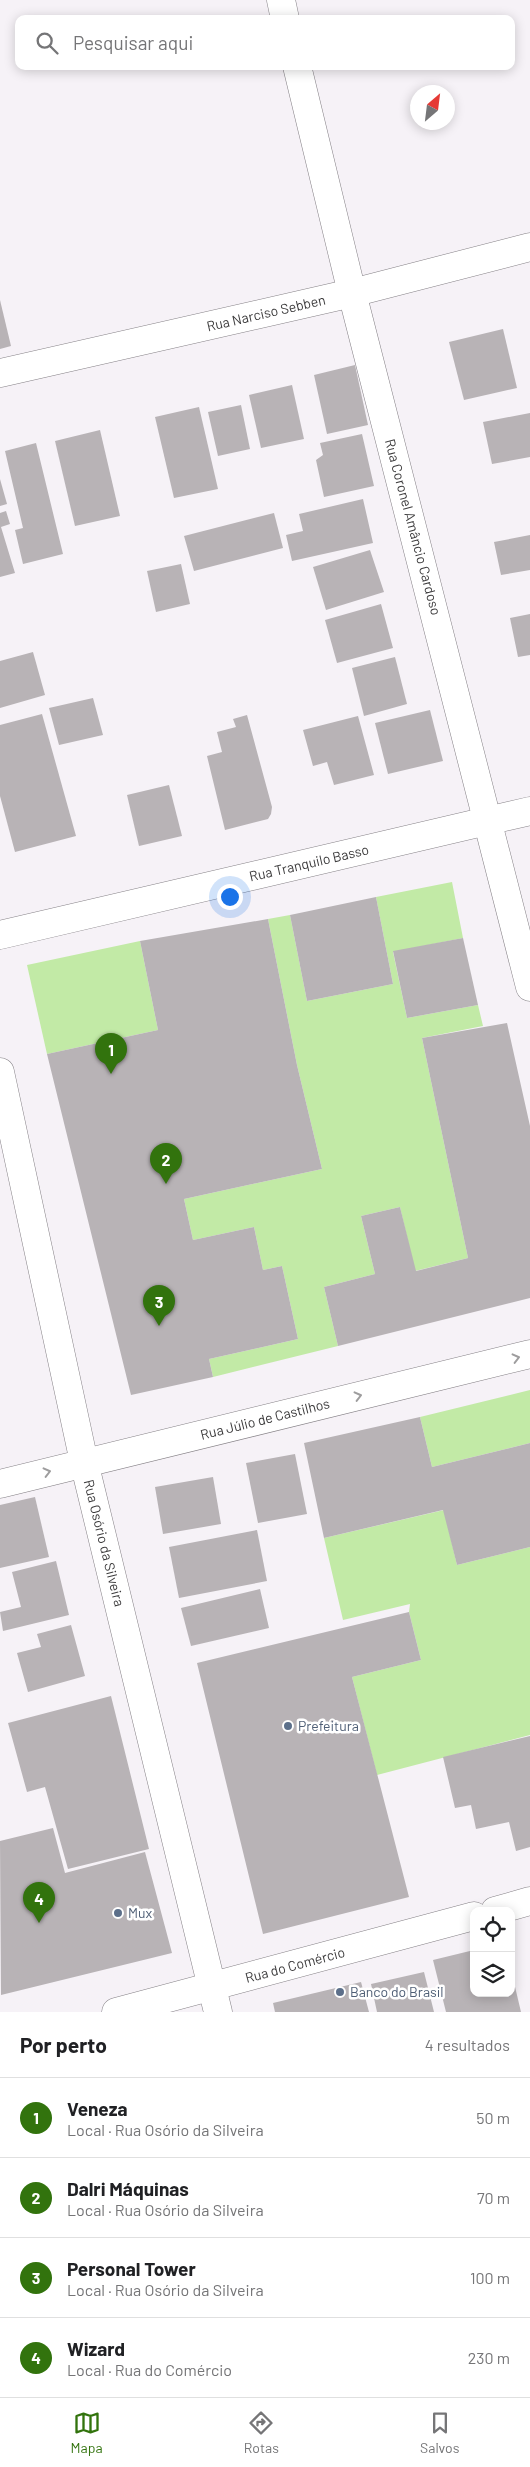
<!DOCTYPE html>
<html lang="pt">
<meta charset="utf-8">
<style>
body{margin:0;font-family:Barlow,sans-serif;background:#f2f2f2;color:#202124}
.controls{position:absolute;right:15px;bottom:15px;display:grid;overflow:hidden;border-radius:10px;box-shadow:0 2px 12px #0003}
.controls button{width:45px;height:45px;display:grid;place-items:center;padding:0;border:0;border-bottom:1px solid #e0e0e0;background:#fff;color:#202124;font:25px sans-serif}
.compass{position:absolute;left:410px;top:85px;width:45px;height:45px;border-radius:50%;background:#fff;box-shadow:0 2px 12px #0003;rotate:28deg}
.you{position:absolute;left:229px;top:896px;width:18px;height:18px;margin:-12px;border:4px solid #fff;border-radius:50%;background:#1a73e8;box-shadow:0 0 0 8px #1a73e833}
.badge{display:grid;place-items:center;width:32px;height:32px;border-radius:50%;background:#32730d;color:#fff;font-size:16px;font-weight:700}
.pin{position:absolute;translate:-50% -41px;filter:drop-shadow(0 1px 2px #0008)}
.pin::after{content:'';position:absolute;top:26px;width:18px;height:15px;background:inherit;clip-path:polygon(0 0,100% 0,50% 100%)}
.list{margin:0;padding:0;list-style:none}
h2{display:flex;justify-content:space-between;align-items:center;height:65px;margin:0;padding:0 20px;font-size:21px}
h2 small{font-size:16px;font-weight:400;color:#757577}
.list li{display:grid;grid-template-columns:32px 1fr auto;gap:15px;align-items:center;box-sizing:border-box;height:80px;padding:0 20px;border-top:1px solid #e0e0e0}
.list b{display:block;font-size:19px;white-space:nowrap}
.list p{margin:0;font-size:16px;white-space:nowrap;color:#757577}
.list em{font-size:16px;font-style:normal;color:#757577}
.icon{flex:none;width:28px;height:28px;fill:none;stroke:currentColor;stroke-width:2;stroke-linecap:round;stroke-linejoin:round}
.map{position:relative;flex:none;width:530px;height:2012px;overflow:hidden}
.search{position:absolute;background:#fff;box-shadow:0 2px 12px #0003;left:15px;right:15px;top:15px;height:55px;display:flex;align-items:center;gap:12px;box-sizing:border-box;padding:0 18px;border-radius:10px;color:#757577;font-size:19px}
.sheet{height:385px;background:#fff}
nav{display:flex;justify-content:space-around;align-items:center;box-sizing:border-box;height:70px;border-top:1px solid #e0e0e0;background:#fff;font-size:14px;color:#757577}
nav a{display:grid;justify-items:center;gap:2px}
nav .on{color:#32730d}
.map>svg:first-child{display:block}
</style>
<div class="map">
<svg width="530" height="2012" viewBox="0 0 530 2012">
<rect width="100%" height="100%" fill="#f6f2f7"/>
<!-- green -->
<g fill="#c2eaa6">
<path d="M452,882l11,56 -70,14 14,66 71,-13 5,21 -61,12 46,220 -53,13 -15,-64 -39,9 14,58 -51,13 14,59 -125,31 -4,-18 89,-20 -16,-73 -19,4 -9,-43 -61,13 -9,-41 138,-30 -25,-104 -29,-146 22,-4 17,86 86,-17 -17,-87z"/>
<path d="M140,941l18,89 -111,24 -20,-89z"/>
<path d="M530,1390v53l-98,24 -12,-50z"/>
<path d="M444,1510l13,55 73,-18v188l-153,40 -25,-98 69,-17 -12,-48 1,-8 -67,16 -19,-82z"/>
</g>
<!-- building -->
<g fill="#b8b3b6">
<path d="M0,300l11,46 -11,3z"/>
<path d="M503,329l14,59 -53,12 -15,-58z"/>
<path d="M355,365l13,60 -41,9 -13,-59z"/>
<path d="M292,385l12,54 -43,9 -12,-53z"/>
<path d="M241,405l9,44 -32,7 -10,-44z"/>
<path d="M199,407l19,82 -44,9 -19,-81z"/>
<path d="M530,413v44l-38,7 -9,-42z"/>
<path d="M100,430l20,86 -45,10 -20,-85z"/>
<path d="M362,434l12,52 -50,11 -8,-37 7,-5 -3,-12z"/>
<path d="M36,443l27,111 -40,10 -8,-34 8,-2 -18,-77z"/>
<path d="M0,479l7,25 -7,2z"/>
<path d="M363,499l10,44 -81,18 -6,-26 17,-4 -4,-17z"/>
<path d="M6,511l4,13 -9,3 14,46 -15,4v-64z"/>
<path d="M274,513l9,35 -89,23 -10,-35z"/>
<path d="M530,535v35l-29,5 -7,-33z"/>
<path d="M370,550l14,42 -58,18 -13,-43z"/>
<path d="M181,564l9,40 -34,8 -9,-41z"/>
<path d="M381,604l12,44 -56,15 -12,-43z"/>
<path d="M530,614v41l-12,2 -8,-39z"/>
<path d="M33,652l12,43 -45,13v-47z"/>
<path d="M395,657l12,47 -43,12 -12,-48z"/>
<path d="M93,698l10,37 -44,10 -10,-37z"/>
<path d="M430,710l13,51 -55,13 -13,-51z"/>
<path d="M42,714l34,122 -61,16 -15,-56v-71z"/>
<path d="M247,715l25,92 -1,7 -3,5 -43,11 -18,-74 15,-4 -5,-20 19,-5 -3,-8z"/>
<path d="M358,716l16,59 -40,10 -7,-23 -14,4 -10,-36z"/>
<path d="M169,785l13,51 -43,10 -12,-51z"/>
<path d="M376,897l17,87 -86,17 -17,-86z"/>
<path d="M268,919l29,146 25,104 -138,30 9,41 61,-13 9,43 19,-4 16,73 -89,20 4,18 -82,18 -84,-341 111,-24 -18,-89z"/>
<path d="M463,938l15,67 -71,13 -14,-67z"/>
<path d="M507,1023l23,103v172l-192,48 -14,-59 51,-13 -14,-58 39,-9 16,64 52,-13 -46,-220z"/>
<path d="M420,1417l12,50 98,-24v104l-73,18 -14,-55 -119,28 -20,-95z"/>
<path d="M295,1454l12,60 -49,9 -12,-60z"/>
<path d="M213,1477l8,47 -58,10 -8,-47z"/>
<path d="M35,1497l14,60 -49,11v-63z"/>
<path d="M257,1530l10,51 -88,17 -10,-51z"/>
<path d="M56,1561l13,54 -66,16 -3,-19 21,-5 -9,-35z"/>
<path d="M260,1589l9,39 -78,18 -10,-38z"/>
<path d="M409,1612l12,48 -69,17 57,220 -146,37 -66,-271z"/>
<path d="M71,1625l14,51 -57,16 -11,-39 24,-6 -4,-13z"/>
<path d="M111,1696l38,153 -81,20 -23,-82 -18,5 -19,-69z"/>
<path d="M530,1736v111l-14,4 -7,-29 -33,7 -5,-24 -16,3 -12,-51z"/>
<path d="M53,1828l12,45 80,-21 27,101 -171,42 -1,-154z"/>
<path d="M474,1950v43h37l1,-19 9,38h-75l-13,-52z"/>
<path d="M424,1972l10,40h-57l-6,-28z"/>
<path d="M361,1982l8,30h-94l-2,-9z"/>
</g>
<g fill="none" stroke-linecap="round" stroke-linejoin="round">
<defs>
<g id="minor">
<path d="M281,0l4,19"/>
<path d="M297,66l55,227 178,694"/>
<path d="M0,373l352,-80 178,-46"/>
<path d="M0,935l530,-124"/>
<path d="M0,1072l84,390 134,550"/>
<path d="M0,1484l530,-130"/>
<path d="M495,1911l35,-10"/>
<path d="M116,2012l358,-96"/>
</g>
</defs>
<!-- minor casing -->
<use href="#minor" stroke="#858186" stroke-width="29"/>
<!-- minor -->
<use href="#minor" stroke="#fff" stroke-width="28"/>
</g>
<!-- one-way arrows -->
<defs><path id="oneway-chevron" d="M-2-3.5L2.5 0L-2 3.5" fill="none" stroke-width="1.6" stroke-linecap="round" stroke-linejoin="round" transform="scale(1.25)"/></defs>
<g stroke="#9e9d9e">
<use href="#oneway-chevron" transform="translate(516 1358) rotate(-14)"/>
<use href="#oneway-chevron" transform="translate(358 1396) rotate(-14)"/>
<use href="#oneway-chevron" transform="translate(47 1472) rotate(-14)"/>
</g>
<!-- markers -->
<g fill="#5c6f8a" stroke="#fff" stroke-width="2">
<circle cx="288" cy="1726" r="5"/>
<circle cx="118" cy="1913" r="5"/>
<circle cx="340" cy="1992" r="5"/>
</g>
<g text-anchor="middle" stroke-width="5" stroke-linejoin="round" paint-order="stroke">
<!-- street labels -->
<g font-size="14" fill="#3c3b3c" stroke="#fff">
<text transform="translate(266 313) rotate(-13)" y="5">Rua Narciso Sebben</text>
<text transform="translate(413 527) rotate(75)" y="5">Rua Coronel Amâncio Cardoso</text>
<text transform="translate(309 863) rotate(-13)" y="5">Rua Tranquilo Basso</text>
<text transform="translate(265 1419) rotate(-14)" y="5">Rua Júlio de Castilhos</text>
<text transform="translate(104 1543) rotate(76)" y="5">Rua Osório da Silveira</text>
<text transform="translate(295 1965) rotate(-15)" y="5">Rua do Comércio</text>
</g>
<!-- service labels -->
<g font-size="14" fill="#4e5e75" stroke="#fff" text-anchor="start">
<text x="298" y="1731">Prefeitura</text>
<text x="128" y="1918">Mux</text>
<text x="350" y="1997">Banco do Brasil</text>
</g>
</g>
</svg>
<div class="controls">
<button><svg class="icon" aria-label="locate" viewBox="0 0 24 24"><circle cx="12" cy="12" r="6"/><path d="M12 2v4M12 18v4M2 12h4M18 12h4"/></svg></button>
<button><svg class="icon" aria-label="layers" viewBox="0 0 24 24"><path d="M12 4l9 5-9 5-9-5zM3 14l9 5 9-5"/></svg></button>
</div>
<svg class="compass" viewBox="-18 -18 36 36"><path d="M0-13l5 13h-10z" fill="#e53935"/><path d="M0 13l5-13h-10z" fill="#757577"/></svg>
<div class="you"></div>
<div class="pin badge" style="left:111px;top:1074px">1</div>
<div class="pin badge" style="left:166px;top:1184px">2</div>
<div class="pin badge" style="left:159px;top:1326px">3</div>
<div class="pin badge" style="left:39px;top:1923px">4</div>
<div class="search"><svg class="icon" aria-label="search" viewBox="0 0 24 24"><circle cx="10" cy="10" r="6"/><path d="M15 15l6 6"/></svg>Pesquisar aqui</div>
</div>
<section class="sheet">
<h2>Por perto<small>4 resultados</small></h2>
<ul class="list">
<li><span class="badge">1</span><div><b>Veneza</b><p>Local · Rua Osório da Silveira</p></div><em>50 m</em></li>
<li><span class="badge">2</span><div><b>Dalri Máquinas</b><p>Local · Rua Osório da Silveira</p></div><em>70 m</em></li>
<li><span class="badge">3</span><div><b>Personal Tower</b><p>Local · Rua Osório da Silveira</p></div><em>100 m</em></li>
<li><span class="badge">4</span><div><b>Wizard</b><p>Local · Rua do Comércio</p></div><em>230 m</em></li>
</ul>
</section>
<nav>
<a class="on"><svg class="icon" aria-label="map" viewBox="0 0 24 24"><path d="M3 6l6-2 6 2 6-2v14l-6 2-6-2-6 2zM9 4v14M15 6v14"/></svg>Mapa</a>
<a><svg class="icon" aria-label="directions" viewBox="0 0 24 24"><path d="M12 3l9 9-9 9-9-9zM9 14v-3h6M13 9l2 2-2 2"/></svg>Rotas</a>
<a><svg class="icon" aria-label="saved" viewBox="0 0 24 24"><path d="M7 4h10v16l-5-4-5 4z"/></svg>Salvos</a>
</nav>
